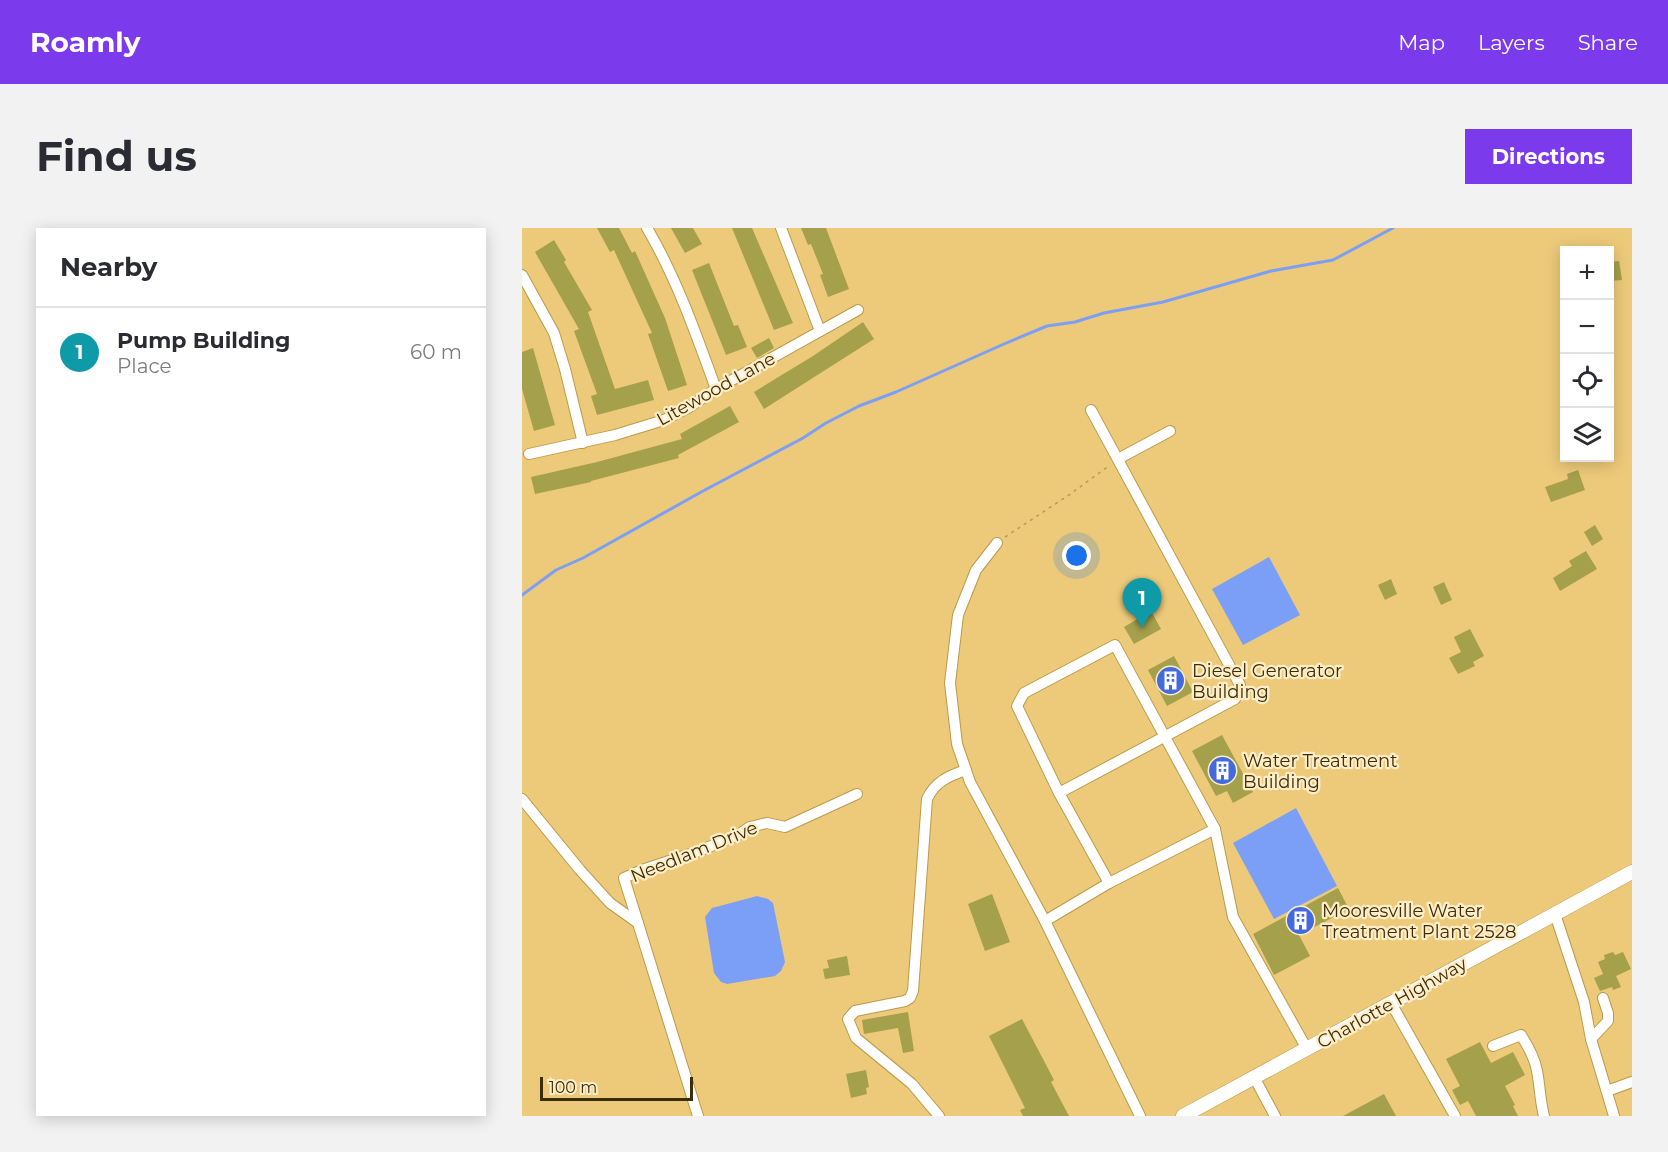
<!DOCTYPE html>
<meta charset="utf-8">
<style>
body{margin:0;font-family:Montserrat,sans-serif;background:#f2f2f3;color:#2b2b33}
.controls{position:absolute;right:18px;top:18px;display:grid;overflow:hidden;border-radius:0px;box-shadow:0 3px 15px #0003}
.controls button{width:54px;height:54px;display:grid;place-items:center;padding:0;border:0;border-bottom:2px solid #e1e1e2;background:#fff;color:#2b2b33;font:30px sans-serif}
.scale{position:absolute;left:18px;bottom:15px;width:153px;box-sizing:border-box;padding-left:6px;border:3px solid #3c2e0b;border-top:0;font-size:16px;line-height:21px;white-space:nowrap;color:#3c2e0b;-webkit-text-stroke:4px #ffedc7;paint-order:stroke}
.you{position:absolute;left:555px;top:328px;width:21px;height:21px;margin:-15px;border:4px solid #fff;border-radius:50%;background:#1a73e8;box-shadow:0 0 0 9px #1a73e833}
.badge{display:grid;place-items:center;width:39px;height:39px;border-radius:50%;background:#7c3aed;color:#fff;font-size:20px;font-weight:700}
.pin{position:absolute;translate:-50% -50px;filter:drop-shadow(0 2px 3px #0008)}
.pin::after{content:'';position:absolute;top:32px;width:21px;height:18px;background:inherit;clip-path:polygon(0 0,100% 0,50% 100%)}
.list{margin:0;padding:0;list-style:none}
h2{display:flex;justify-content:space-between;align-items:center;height:78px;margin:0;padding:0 24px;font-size:26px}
h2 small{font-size:20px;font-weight:400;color:#7c7c81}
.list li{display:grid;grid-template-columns:39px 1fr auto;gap:18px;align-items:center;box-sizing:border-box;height:90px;padding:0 24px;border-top:2px solid #e1e1e2}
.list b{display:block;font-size:22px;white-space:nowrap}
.list p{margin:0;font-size:20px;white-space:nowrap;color:#7c7c81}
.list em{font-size:20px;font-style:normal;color:#7c7c81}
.icon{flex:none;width:33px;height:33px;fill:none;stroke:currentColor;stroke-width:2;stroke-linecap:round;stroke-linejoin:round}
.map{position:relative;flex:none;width:1110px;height:888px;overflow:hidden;border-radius:0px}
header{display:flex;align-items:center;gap:36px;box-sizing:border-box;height:84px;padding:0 30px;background:#7c3aed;color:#fff}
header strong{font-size:28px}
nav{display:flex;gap:33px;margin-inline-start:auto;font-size:21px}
.intro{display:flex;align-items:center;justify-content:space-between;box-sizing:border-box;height:144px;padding:0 36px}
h1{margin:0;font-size:42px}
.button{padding:15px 27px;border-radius:0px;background:#7c3aed;color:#fff;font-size:21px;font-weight:700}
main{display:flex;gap:36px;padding:0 36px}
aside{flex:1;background:#fff;border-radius:0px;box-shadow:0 3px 15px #0003}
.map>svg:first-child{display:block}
</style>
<header>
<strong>Roamly</strong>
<nav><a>Map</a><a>Layers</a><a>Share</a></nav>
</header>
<div class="intro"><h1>Find us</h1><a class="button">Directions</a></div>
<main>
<aside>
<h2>Nearby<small></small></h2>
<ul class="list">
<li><span class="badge" style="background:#0f9aa8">1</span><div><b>Pump Building</b><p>Place</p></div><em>60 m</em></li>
</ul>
</aside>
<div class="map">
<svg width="1110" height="888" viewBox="0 0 1110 888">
<rect width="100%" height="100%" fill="#edca7a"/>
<!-- water -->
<g fill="#7b9ff6">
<path d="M747,329l31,58 -57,30 -31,-56z"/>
<path d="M774,580l41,78 -63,33 -41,-76z"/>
<path d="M235,668l11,3 5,4 12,59 -4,9 -6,5 -48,8 -6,-2 -7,-9 -9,-56 7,-9z"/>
</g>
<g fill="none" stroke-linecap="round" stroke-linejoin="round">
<!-- stream -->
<path stroke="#7b9ff6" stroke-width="3" d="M0,367l34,-25 27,-12 120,-67 100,-53 23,-15 33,-17 37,-14 108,-48 43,-18 28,-4 29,-9 59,-11 108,-31 62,-11 60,-32"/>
</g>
<!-- building -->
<g fill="#a4a04c">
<path d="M75,0h22l13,25 3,-2 30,67 22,67 -19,6 -20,-57 4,-1 -38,-83 -4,2z"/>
<path d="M149,0h22l9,16 -17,9z"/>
<path d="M210,0h20l41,95 -19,7z"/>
<path d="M279,0h25l23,61 -21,8 -8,-22 3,-1 -12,-30 -3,1z"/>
<path d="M32,12l12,20 -2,2 28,48 -4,2 27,77 33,-9 6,20 -57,15 -6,-19 6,-2 -23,-63 5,-2 -44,-77z"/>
<path d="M1097,33l3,19 -12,1v-19z"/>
<path d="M187,35l25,63 4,-1 9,22 -21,8 -34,-85z"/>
<path d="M341,94l11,17 -110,70 -10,-17 59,-36z"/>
<path d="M247,110l5,10 -17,10 -6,-10z"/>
<path d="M11,120l22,77 -21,6 -12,-42v-37z"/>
<path d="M208,178l9,16 -61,33 1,3 -88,23v1l-56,12 -4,-17 66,-15 85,-23 -2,-5z"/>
<path d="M1056,242l7,20 -34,12 -6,-15 23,-8 -1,-5z"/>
<path d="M1073,297l8,14 -11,7 -8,-14z"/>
<path d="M1064,323l11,18 -37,22 -7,-13 19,-12 -3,-5z"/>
<path d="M869,351l6,15 -12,6 -7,-15z"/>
<path d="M922,354l8,18 -11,5 -8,-18z"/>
<path d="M629,383l10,18 -27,15 -10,-17z"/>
<path d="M948,401l14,27 -11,6 2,4 -17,8 -9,-16 12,-6 -7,-15z"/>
<path d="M652,428l19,36 -26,14 -19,-36z"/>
<path d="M700,507l31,57 -20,11 -6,-12 -11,5 -24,-45z"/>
<path d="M816,660l11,21 -50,26 11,21 -36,19 -21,-41z"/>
<path d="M470,666l18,48 -25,9 -17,-47z"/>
<path d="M1091,724l2,3 8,-3 8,17 -15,7 5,11 -8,3 -1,-3 -12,4 -6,-13 9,-4 -5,-12 7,-3 -1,-4z"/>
<path d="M325,728l3,19 -25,4 -2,-10 6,-1 -2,-8z"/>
<path d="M386,784l6,39 -11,2 -5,-25 -34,6 -2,-14z"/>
<path d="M500,791l32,61 -3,2 18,34h-46l-3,-6 5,-2 -36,-72z"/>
<path d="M958,814l11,21 22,-11 12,23 -20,11 10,19 -2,1 5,10h-42l-8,-15 -8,4 -8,-15 8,-4 -14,-27z"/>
<path d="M344,842l3,17 -3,1 1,6 -16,4 -5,-24z"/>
<path d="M862,866l12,22h-53z"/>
</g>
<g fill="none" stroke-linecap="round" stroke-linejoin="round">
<defs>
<g id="minor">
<path d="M125,0c30,51 49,106 69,161"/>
<path d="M259,0l39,103"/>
<path d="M0,47l32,58 11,36 18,74"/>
<path d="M7,226l86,-19 49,-15 24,-12 28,-19 142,-79"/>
<path d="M596,231l52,-28"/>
<path d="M475,315l-21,27 -18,45 -8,68 7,61 13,38 75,139"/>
<path d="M537,565l176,-94 5,-14 -149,-275"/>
<path d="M0,571l58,71 30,33 28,20"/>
<path d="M587,655l106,-54"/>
<path d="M1033,686l29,88 7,37 23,77"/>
<path d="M869,775l64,113"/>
<path d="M1069,811l17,-18v-8l-5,-15"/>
<path d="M971,818l28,-11c7,11 14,24 16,36 3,15 3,30 7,45"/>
<path d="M732,849l21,39"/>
<path d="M1085,863l25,-9"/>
<path d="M176,888l-74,-238 18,-8 57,-19 39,-16 12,-8 17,-4 18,4 72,-33"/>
<path d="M417,888l-27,-32 -56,-46 -8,-19 7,-8 50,-10 5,-3 3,-7 14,-192c8,-17 21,-23 39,-29"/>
<path d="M618,888l-95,-195 64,-38 -50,-90 -42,-87 7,-13 91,-48 100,184 18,88 74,132"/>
</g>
<path id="major" d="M661,888l449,-244"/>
</defs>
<!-- minor casing -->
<use href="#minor" stroke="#bc9a4a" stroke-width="12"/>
<!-- major casing -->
<use href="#major" stroke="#bc9a4a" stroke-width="15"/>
<!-- path -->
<path stroke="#b69a58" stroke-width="1.5" stroke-dasharray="3 4.5" stroke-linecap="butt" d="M483,309l64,-42 41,-30"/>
<!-- minor -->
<use href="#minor" stroke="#fff" stroke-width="10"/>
<!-- major -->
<use href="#major" stroke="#fff" stroke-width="14"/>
</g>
<!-- icons -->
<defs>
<symbol id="building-disc" viewBox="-11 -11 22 22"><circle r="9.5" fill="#436bdd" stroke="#ffedc7"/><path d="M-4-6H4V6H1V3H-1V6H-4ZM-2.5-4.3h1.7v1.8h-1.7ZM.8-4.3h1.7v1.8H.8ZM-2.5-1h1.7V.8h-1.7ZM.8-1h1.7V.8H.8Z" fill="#fff"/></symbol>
</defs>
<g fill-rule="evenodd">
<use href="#building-disc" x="632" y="436" width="33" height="33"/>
<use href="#building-disc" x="684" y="526" width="33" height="33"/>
<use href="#building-disc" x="762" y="676" width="33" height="33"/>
</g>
<g text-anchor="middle" stroke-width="4.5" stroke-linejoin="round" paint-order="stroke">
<!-- street labels -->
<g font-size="18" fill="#3c2e0b" stroke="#ffedc7">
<text transform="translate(194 161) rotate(-29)" y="6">Litewood Lane</text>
<text transform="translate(172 624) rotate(-22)" y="6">Needlam Drive</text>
<text transform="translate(870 775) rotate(-29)" y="6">Charlotte Highway</text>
</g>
<!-- poi labels -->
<g font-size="18" fill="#3c2e0b" stroke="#ffedc7" text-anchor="start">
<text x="670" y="449">Diesel Generator<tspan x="670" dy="21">Building</tspan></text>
<text x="721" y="539">Water Treatment<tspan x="721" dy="21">Building</tspan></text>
<text x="800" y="689">Mooresville Water<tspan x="800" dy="21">Treatment Plant 2528</tspan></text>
</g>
</g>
</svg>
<div class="controls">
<button>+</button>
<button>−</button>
<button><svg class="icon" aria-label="locate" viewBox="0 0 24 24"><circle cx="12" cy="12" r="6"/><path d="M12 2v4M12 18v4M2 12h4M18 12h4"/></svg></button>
<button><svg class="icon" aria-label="layers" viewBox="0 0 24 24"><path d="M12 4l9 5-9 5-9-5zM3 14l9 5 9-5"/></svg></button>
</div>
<div class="scale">100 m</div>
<div class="you"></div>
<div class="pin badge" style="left:620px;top:400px;background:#0f9aa8">1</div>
</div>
</main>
